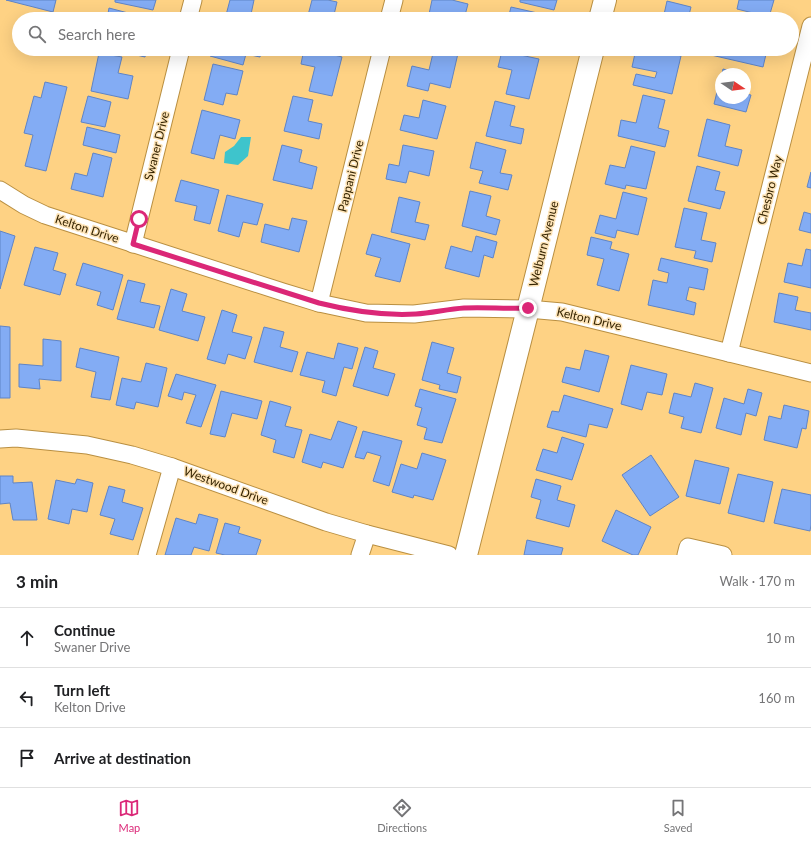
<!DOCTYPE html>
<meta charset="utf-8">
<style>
body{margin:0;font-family:Lato,sans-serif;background:#f2f2f2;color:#202124}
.compass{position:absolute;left:715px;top:68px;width:36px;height:36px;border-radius:50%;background:#fff;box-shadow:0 4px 16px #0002;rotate:103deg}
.stop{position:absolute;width:12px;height:12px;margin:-9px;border:3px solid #db2777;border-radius:50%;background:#fff}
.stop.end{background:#db2777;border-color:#fff;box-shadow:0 1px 4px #0008}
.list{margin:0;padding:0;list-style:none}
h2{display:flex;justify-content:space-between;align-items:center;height:52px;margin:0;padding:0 16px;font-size:17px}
h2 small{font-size:13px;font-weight:400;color:#757577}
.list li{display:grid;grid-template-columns:26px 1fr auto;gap:12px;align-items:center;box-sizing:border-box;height:60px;padding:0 16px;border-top:1px solid #e0e0e0}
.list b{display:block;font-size:15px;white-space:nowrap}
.list p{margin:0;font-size:13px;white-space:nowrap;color:#757577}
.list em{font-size:13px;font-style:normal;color:#757577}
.icon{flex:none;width:22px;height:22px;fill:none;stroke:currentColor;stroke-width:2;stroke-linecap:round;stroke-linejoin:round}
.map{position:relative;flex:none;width:811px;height:555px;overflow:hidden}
.search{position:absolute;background:#fff;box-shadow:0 4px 16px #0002;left:12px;right:12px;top:12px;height:44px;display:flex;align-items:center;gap:10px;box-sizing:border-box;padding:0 14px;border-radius:22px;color:#757577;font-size:15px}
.sheet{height:232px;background:#fff}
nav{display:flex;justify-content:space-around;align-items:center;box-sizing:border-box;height:56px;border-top:1px solid #e0e0e0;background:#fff;font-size:11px;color:#757577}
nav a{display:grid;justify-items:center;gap:2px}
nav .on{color:#db2777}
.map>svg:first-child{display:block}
</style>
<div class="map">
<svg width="811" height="555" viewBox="0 0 811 555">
<rect width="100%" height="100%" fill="#fed284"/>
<!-- water -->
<path fill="#3ec4cc" d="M241,137h10l-3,19 -10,9 -14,-2 1,-11 9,-6z"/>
<!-- building -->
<g fill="#83acf4" stroke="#5f84c6">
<path d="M6,0h50l-3,12z"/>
<path d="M115,0h41l-3,10 -38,-8z"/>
<path d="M230,0h24l-4,19h-7l-17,-4z"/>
<path d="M312,0h16l9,2 -4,17h-26z"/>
<path d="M432,0h20l16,4 -4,15 -15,-3 -1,3h-20z"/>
<path d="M520,0h37l-3,10 -34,-8z"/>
<path d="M739,0h35l-5,17 -32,-8z"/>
<path d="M667,1l24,6 -3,12h-25z"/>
<path d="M511,7l31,7 -1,5h-33z"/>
<path d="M109,8l23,6 -2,5h-23z"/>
<path d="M111,49h36l-2,8z"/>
<path d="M212,49h50l-2,8 -14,-3 -3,11 -33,-9z"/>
<path d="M304,49h7l31,8 -10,39 -23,-5 6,-24 -14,-3z"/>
<path d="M434,49h25l-9,39 -20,-5 -2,8 -21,-5 5,-20 17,4z"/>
<path d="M521,49h22l-1,5z"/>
<path d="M636,49h15l30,7 -9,38 -39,-9 3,-11 19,4 2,-6 -25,-5z"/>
<path d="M713,49h49l5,1 -4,17 -52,-12z"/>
<path d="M502,51l37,8 -10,40 -23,-5 6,-24 -14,-3z"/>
<path d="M99,53l23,4 -4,16 15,3 -5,23 -37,-8z"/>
<path d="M213,64l30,7 -6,24 -11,-2 -3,12 -19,-5z"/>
<path d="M723,69l20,5h-21z"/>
<path d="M721,76v22h24v-4l6,1 -5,17 -32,-8z"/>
<path d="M45,82l22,5 -21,84 -21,-5 8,-31 -9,-2 10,-37 7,2z"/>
<path d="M643,95l22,5 -7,28 11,3 -4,16 -47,-11 3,-16 15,3z"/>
<path d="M88,96l23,6 -6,25 -24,-5z"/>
<path d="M293,96l20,4 -5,21 14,3 -3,15 -35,-8z"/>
<path d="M423,100l23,6 -9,33 -37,-9 4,-15 15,3z"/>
<path d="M495,101l20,5 -5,20 14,3 -3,15 -35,-8z"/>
<path d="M202,110l38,10 -5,19 -15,-4 -6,24 -23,-6z"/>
<path d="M707,119l23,6 -5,21 17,4 -4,16 -40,-10z"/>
<path d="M87,127l33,8 -4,18 -33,-8z"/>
<path d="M476,142l30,8 -6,23 12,2 -4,15 -29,-7 4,-12 -13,-3z"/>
<path d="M282,145l20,5 -3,12 18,5 -5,22 -39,-9z"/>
<path d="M403,145l31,6 -5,25 -20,-5 -3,12 -20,-4 3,-15 10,2z"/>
<path d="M631,146l24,6 -9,37 -20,-4 -1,4 -20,-5 5,-19 15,3z"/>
<path d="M93,153l19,5 -9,39 -32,-8 4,-16 12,3z"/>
<path d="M697,166l23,6 -5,18 10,2 -5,17 -32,-8z"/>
<path d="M811,172v16l-4,-1z"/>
<path d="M181,180l38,10 -9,34 -16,-4 3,-14 -22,-5z"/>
<path d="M470,191l21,5 -5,20 14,4 -4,15 -34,-9z"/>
<path d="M623,192l24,6 -9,37 -21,-5 -2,8 -20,-5 5,-18 16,4z"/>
<path d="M227,195l36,9 -6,21 -14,-3 -4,15 -21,-6z"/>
<path d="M399,197l21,5 -5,20 14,3 -4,15 -34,-8z"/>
<path d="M684,208l23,5 -6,27 15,3 -4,19 -18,-4 2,-7 -21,-4z"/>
<path d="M804,212l7,2v19l-12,-3z"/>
<path d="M292,218l15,3 -8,31 -38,-10 4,-18 24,6z"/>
<path d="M0,231l15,5 -15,53z"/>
<path d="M372,234l38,10 -10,38 -25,-6 6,-18 -15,-4z"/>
<path d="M476,236l21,6 -4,16 -9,-3 -5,22 -34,-9 6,-22 21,6z"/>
<path d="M591,237l21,5 -2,7 19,5 -10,37 -22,-6 7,-26 -17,-4z"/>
<path d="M35,247l23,6 -5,17 13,4 -6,21 -36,-10z"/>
<path d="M806,249l5,1v38l-27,-6 4,-19 14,3z"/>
<path d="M661,258l47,11 -4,21 -15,-3 -3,13 10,3 -2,12 -46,-10 5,-25 14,3 2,-10 -11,-3z"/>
<path d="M83,263l40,12 -10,35 -16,-5 4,-13 -25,-7z"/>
<path d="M128,280l17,4 -5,18 20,4 -6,22 -37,-9z"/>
<path d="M171,289l16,5 -5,17 23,6 -7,24 -39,-11z"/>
<path d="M779,293l19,4 -3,13 16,3v17l-37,-8z"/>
<path d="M222,310l15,5 -5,17 20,5 -7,22 -17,-5 -3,10 -18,-5z"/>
<path d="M0,326l10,1v71h-10z"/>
<path d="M264,327l20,5 -4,15 18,5 -6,20 -38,-10z"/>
<path d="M43,339l18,2v40l-22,-2 1,10 -21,-2v-23l24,2z"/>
<path d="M432,342l22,6 -7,25 14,4 -4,16 -18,-4 1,-4 -18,-5z"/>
<path d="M338,343l20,5 -6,21 -8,-2 -8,29 -14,-4 3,-11 -25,-6 7,-23 27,7z"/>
<path d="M365,347l13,4 -5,17 22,6 -7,22 -35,-10z"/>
<path d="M80,348l39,9 -9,43 -19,-3 5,-25 -20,-5z"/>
<path d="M585,350l24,6 -10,36 -37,-10 4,-15 14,3z"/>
<path d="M146,363l21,5 -9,39 -22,-5 -2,7 -18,-4 6,-27 19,4z"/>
<path d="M631,365l36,9 -5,21 -15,-3 -5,18 -21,-6z"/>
<path d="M176,374l40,11 -15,42 -15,-4 10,-28 -12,-3 -2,8 -14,-4z"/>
<path d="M695,383l18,5 -12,45 -20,-5 3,-11 -15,-4 5,-20 17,4z"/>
<path d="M420,389l36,10 -14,44 -18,-4 3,-11 -10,-3 5,-17 -7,-2z"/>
<path d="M748,389l14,4 -6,23 -10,-3 -5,22 -25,-7 8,-30 20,6z"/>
<path d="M221,391l41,10 -5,18 -25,-6 -7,24 -15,-3z"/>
<path d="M564,395l49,14 -6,19 -18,-4 -3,13 -39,-10 5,-16 7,1z"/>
<path d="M270,401l21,6 -6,19 17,4 -8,28 -21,-6 3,-12 -15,-5z"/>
<path d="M784,405l25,6 -3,18 -4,-1 -5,20 -33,-8 5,-24 12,3z"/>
<path d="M338,421l19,6 -14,41 -20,-6 -2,6 -19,-6 8,-28 21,6z"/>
<path d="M363,431l39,10 -13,45 -16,-5 8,-25 -14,-4 -3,7 -9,-2z"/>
<path d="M562,437l22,7 -12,36 -36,-10 7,-21 14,4z"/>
<path d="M422,453l24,7 -13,40 -19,-5 -1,3 -21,-6 9,-28 16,5z"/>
<path d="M651,455l28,42 -29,19 -28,-41z"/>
<path d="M695,460l34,8 -9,36 -34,-8z"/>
<path d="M738,474l35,8 -9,40 -36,-9z"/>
<path d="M0,476h13v7l19,-1 5,38h-24l-3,-17 -10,1z"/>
<path d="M77,479l16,4 -6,29 -15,-3 -3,15 -21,-5 8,-39 19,4z"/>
<path d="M536,479l25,7 -4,14 18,5 -6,22 -33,-9 5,-18 -10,-3z"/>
<path d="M109,486l16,4 -3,12 21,6 -10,32 -23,-6 5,-15 -15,-4z"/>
<path d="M782,489l29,6v30l-1,6 -36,-8z"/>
<path d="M616,510l35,17 -13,28h-5l-31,-14z"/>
<path d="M199,514l19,5 -9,32 -15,-4 -3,8h-26l11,-37 20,6z"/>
<path d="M225,523l15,4 -2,6 23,7 -5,15h-31l-9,-2z"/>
<path d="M527,540l36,8 -2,7h-37z"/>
</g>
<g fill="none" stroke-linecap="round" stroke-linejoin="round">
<defs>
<g id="minor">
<path d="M188,19l5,-19"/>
<path d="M389,19l5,-19"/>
<path d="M0,190l24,15 21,10 238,77 36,11 47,10 48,1 50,-6 64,1 34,3 249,61"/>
<path d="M133,244l48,-195"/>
<path d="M319,303l63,-254"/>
<path d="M729,353l82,-327"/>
<path d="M0,439l16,-1 71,7 45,10 40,12 154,55 41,12 82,21"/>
<path d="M147,555l25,-88"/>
<path d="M360,555l7,-21"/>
<path d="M686,555l2,-8 35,8"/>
</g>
<g id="secondary">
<path d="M600,19l5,-19"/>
<path d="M466,555l62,-246 65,-260"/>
</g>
</defs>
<!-- minor casing -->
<use href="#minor" stroke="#b98f41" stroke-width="19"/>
<!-- secondary casing -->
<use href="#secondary" stroke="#b98f41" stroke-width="24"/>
<!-- minor -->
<use href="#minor" stroke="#fff" stroke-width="17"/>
<!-- secondary -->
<use href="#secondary" stroke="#fff" stroke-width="22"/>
</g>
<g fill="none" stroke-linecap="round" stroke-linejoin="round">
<!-- route -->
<path stroke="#db2777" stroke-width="5" d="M139,219l-6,25 186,59c32,8 64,13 97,11 16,-1 32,-5 48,-6 21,-1 43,1 64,0"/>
</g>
<g text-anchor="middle" stroke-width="3" stroke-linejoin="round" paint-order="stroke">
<!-- street labels -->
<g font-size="12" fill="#352402" stroke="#fde3b6">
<text transform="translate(157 146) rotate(-76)" y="4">Swaner Drive</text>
<text transform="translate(351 176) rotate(-76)" y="4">Pappani Drive</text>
<text transform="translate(770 190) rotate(-76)" y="4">Chesbro Way</text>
<text transform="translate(87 229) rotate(18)" y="4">Kelton Drive</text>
<text transform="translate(544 244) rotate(-76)" y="4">Welburn Avenue</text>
<text transform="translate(589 319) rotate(13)" y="4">Kelton Drive</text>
<text transform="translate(226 486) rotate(20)" y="4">Westwood Drive</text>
</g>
</g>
</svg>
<svg class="compass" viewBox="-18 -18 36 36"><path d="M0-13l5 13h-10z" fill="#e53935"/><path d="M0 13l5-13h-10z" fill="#757577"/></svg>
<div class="stop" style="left:139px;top:219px"></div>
<div class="stop end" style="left:528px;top:308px"></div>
<div class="search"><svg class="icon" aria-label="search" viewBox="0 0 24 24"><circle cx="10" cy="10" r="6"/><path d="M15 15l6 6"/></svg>Search here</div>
</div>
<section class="sheet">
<h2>3 min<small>Walk · 170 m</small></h2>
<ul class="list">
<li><svg class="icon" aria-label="ahead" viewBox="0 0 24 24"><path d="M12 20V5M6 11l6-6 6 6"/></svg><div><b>Continue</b><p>Swaner Drive</p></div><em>10 m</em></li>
<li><svg class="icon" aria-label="left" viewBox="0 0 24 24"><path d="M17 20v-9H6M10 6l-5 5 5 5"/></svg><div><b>Turn left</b><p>Kelton Drive</p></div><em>160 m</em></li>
<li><svg class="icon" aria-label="arrive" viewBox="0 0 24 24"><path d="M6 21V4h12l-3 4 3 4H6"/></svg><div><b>Arrive at destination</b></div></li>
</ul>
</section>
<nav>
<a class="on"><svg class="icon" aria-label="map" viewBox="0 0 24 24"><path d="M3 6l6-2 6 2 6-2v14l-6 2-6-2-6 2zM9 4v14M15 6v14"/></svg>Map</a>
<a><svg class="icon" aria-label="directions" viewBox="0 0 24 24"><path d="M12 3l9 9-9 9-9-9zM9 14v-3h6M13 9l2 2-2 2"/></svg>Directions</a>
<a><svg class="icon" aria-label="saved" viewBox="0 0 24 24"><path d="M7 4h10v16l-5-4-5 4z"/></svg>Saved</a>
</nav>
